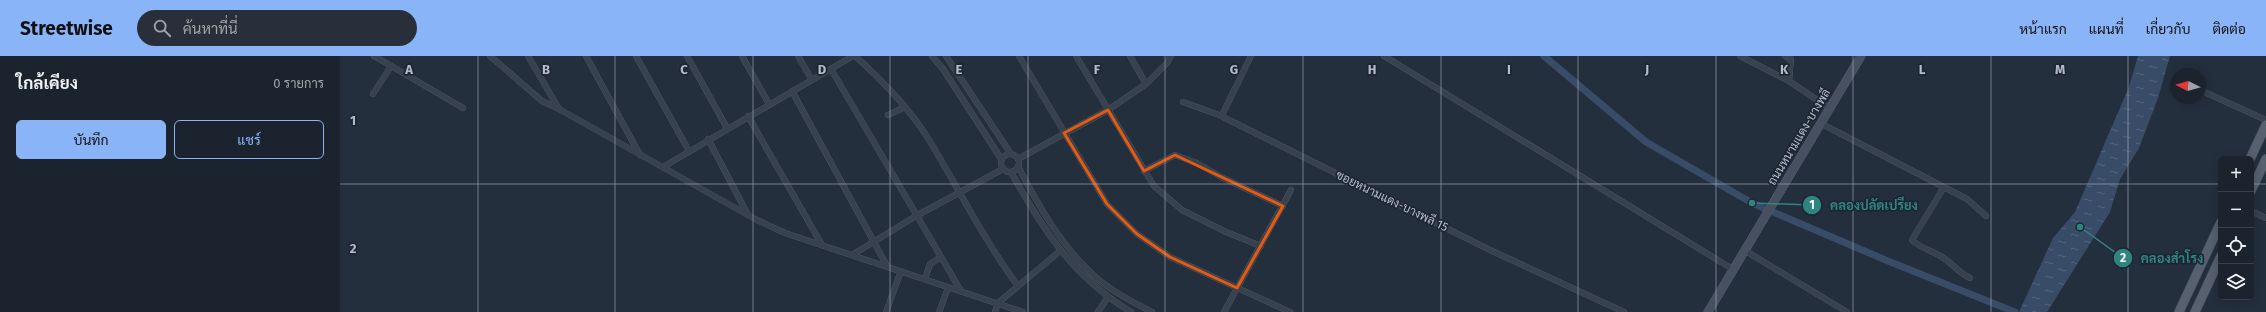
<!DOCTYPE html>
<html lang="th">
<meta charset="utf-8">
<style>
body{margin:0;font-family:"Fira Sans",Sarabun,sans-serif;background:#282f3a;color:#f1f3f6}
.controls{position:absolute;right:12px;bottom:12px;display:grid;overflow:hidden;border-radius:6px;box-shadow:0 2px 10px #0003}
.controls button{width:36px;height:36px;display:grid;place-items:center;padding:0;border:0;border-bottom:1px solid #39404a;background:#1b232e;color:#f1f3f6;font:20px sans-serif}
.compass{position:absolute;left:1830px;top:12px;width:36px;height:36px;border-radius:50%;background:#1b232e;box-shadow:0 2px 10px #0003;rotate:275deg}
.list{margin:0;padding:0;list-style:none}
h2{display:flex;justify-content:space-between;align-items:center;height:52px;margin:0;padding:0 16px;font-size:17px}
h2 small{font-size:13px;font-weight:400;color:#a0a4aa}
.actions{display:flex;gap:8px;padding:12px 16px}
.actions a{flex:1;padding:9px 0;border:1px solid #8ab4f8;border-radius:6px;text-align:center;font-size:14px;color:#8ab4f8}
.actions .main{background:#8ab4f8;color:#111}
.icon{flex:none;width:22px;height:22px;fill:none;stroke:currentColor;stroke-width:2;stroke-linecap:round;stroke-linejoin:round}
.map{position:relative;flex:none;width:1926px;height:256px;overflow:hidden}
header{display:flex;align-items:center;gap:24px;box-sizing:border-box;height:56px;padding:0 20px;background:#8ab4f8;color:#111}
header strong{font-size:19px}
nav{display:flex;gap:22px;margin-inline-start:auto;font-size:14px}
.search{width:280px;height:36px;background:#282f3a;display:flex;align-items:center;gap:10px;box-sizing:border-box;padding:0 14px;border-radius:22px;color:#a0a4aa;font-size:15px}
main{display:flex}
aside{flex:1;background:#1b232e}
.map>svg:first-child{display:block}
</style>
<header>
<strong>Streetwise</strong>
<div class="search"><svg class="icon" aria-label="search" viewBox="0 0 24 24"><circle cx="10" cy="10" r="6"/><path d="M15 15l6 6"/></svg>ค้นหาที่นี่</div>
<nav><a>หน้าแรก</a><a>แผนที่</a><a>เกี่ยวกับ</a><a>ติดต่อ</a></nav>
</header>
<main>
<aside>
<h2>ใกล้เคียง<small>0 รายการ</small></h2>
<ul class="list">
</ul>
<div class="actions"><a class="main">บันทึก</a><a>แชร์</a></div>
</aside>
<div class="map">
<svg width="1926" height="256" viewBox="0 0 1926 256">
<defs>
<pattern id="water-ripples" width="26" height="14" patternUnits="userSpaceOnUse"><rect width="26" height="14" fill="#394c67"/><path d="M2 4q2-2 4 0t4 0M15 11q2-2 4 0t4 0" fill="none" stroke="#53647b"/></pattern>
</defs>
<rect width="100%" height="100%" fill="#242f3e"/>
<!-- water -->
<path fill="url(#water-ripples)" d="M1798,0h32l-12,42 -19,50 -19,31 -10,33 -63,100h-28l34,-74 22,-26 54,-125z"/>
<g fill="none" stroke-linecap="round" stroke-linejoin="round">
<!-- canal -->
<path stroke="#394c67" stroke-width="7" d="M1204,0l102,86 106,61 136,58 127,51"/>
<defs>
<g id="street">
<path d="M34,0l89,52"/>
<path d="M150,0l52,45 17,8"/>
<path d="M188,0l31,53 196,110 30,14 238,79"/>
<path d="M246,0l54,99"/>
<path d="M296,0l53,95"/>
<path d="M347,0l40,72"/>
<path d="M402,0l27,48"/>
<path d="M458,0l14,24"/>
<path d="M515,0c27,24 51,49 71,79 31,50 57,104 92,151"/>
<path d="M592,0l11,13 59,91"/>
<path d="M606,0l65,98"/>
<path d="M679,0l88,148 30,30 33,23 120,55"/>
<path d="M736,0l78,130 28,24 44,22 35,14"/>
<path d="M790,0l16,28 21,-21 4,-7"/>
<path d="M911,0l-29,59 1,2 267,133 134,62"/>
<path d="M1044,0l350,214"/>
<path d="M1400,0l49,25"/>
<path d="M1445,0l6,3 -2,22 40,27"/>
<path d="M491,13l130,222"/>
<path d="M1860,34l66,30"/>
<path d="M452,35l95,175"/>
<path d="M33,38l18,-28"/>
<path d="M843,46l39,14"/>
<path d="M548,59l17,-8"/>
<path d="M408,60l74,129"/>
<path d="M1480,67l147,76 19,17"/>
<path d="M368,83l40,76"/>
<circle cx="670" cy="107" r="9"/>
<path d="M678,103l90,-49 38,-26"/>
<path d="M678,110c20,39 42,78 74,108 17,16 39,27 60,38"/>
<path d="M323,111l190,-111"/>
<path d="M804,115l31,-16 22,8 26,15 60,28"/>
<path d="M671,116c32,58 62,105 120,140"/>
<path d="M1604,131l-32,53c9,9 22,11 33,19 10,7 13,13 25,19"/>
<path d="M1911,155l15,7"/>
<path d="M1404,194l103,62"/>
<path d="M512,199l64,-39 87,-47"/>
<path d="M585,223l5,-15 11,-7"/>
<path d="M546,256l15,-41"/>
<path d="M599,256l9,-24"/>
<path d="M655,256l3,-9 62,-52"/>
<path d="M758,256l10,-15"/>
<path d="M884,256l67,-122"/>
</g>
<path id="secondary" d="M1368,256l153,-256"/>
<g id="primary">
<path d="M1910,103l16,-34"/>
<path d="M1911,135l15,-32"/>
<path d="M1839,256l42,-90"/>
<path d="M1855,256l26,-56"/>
</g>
</defs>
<!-- street casing -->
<use href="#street" stroke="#565f6c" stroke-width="6"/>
<!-- secondary casing -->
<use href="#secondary" stroke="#565f6c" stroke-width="9"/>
<!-- primary casing -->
<use href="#primary" stroke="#414a57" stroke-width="10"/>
<!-- street -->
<use href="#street" stroke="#38414e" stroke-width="5.5"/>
<!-- secondary -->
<use href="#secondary" stroke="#465061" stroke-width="8"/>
<!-- primary -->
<use href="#primary" stroke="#56606e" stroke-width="9"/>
</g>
<!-- marked area -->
<path fill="none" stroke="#e8590c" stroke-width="3" stroke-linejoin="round" d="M768,54l36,61 31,-16 108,51 -46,82 -67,-31 -33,-23 -30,-30 -43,-71z"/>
<!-- grid -->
<path fill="none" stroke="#b4bcc9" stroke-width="1" stroke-opacity="0.55" d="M138,0v256M275,0v256M413,0v256M550,0v256M688,0v256M825,0v256M963,0v256M1101,0v256M1238,0v256M1376,0v256M1513,0v256M1651,0v256M1788,0v256M0,128h1881M1911,128h15"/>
<g text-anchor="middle" stroke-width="3.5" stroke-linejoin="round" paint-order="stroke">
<!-- street labels -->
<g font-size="12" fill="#b4bcc9" stroke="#1d2633">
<text transform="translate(1459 81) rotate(-59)" y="4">ถนนหนามแดง-บางพลี</text>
<text transform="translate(1052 145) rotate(26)" y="4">ซอยหนามแดง-บางพลี 15</text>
</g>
</g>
<g font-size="13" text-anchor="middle" font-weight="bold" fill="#b4bcc9" stroke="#1d2633" stroke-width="3.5" stroke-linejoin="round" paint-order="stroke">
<text x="69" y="18">A</text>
<text x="206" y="18">B</text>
<text x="344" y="18">C</text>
<text x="482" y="18">D</text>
<text x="619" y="18">E</text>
<text x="757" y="18">F</text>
<text x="894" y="18">G</text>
<text x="1032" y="18">H</text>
<text x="1169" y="18">I</text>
<text x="1307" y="18">J</text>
<text x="1444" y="18">K</text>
<text x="1582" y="18">L</text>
<text x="1720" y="18">M</text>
<text x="13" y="69">1</text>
<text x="13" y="197">2</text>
</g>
<!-- callouts -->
<path fill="none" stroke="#308480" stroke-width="1.5" d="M1412 147L1472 149M1740 171L1783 202"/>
<g fill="#308480" stroke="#1d2633" stroke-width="1.5">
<circle cx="1412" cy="147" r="4"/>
<circle cx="1740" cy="171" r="4"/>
<circle cx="1472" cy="149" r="10"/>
<circle cx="1783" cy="202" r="10"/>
</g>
<g font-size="12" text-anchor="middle" font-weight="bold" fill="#fff">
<text x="1472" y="153">1</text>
<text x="1783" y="206">2</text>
</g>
<g font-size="13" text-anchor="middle" font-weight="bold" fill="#308480" stroke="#1d2633" stroke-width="3.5" stroke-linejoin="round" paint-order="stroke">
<text x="1534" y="154">คลองปลัดเปรียง</text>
<text x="1832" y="207">คลองสำโรง</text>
</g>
</svg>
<div class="controls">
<button>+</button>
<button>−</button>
<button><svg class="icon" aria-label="locate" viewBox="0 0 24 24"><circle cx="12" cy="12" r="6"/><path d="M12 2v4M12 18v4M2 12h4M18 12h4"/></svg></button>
<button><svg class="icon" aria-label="layers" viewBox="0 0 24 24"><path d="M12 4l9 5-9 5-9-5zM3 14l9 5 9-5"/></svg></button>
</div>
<svg class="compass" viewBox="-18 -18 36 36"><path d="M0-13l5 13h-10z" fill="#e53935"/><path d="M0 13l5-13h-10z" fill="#a0a4aa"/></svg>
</div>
</main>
